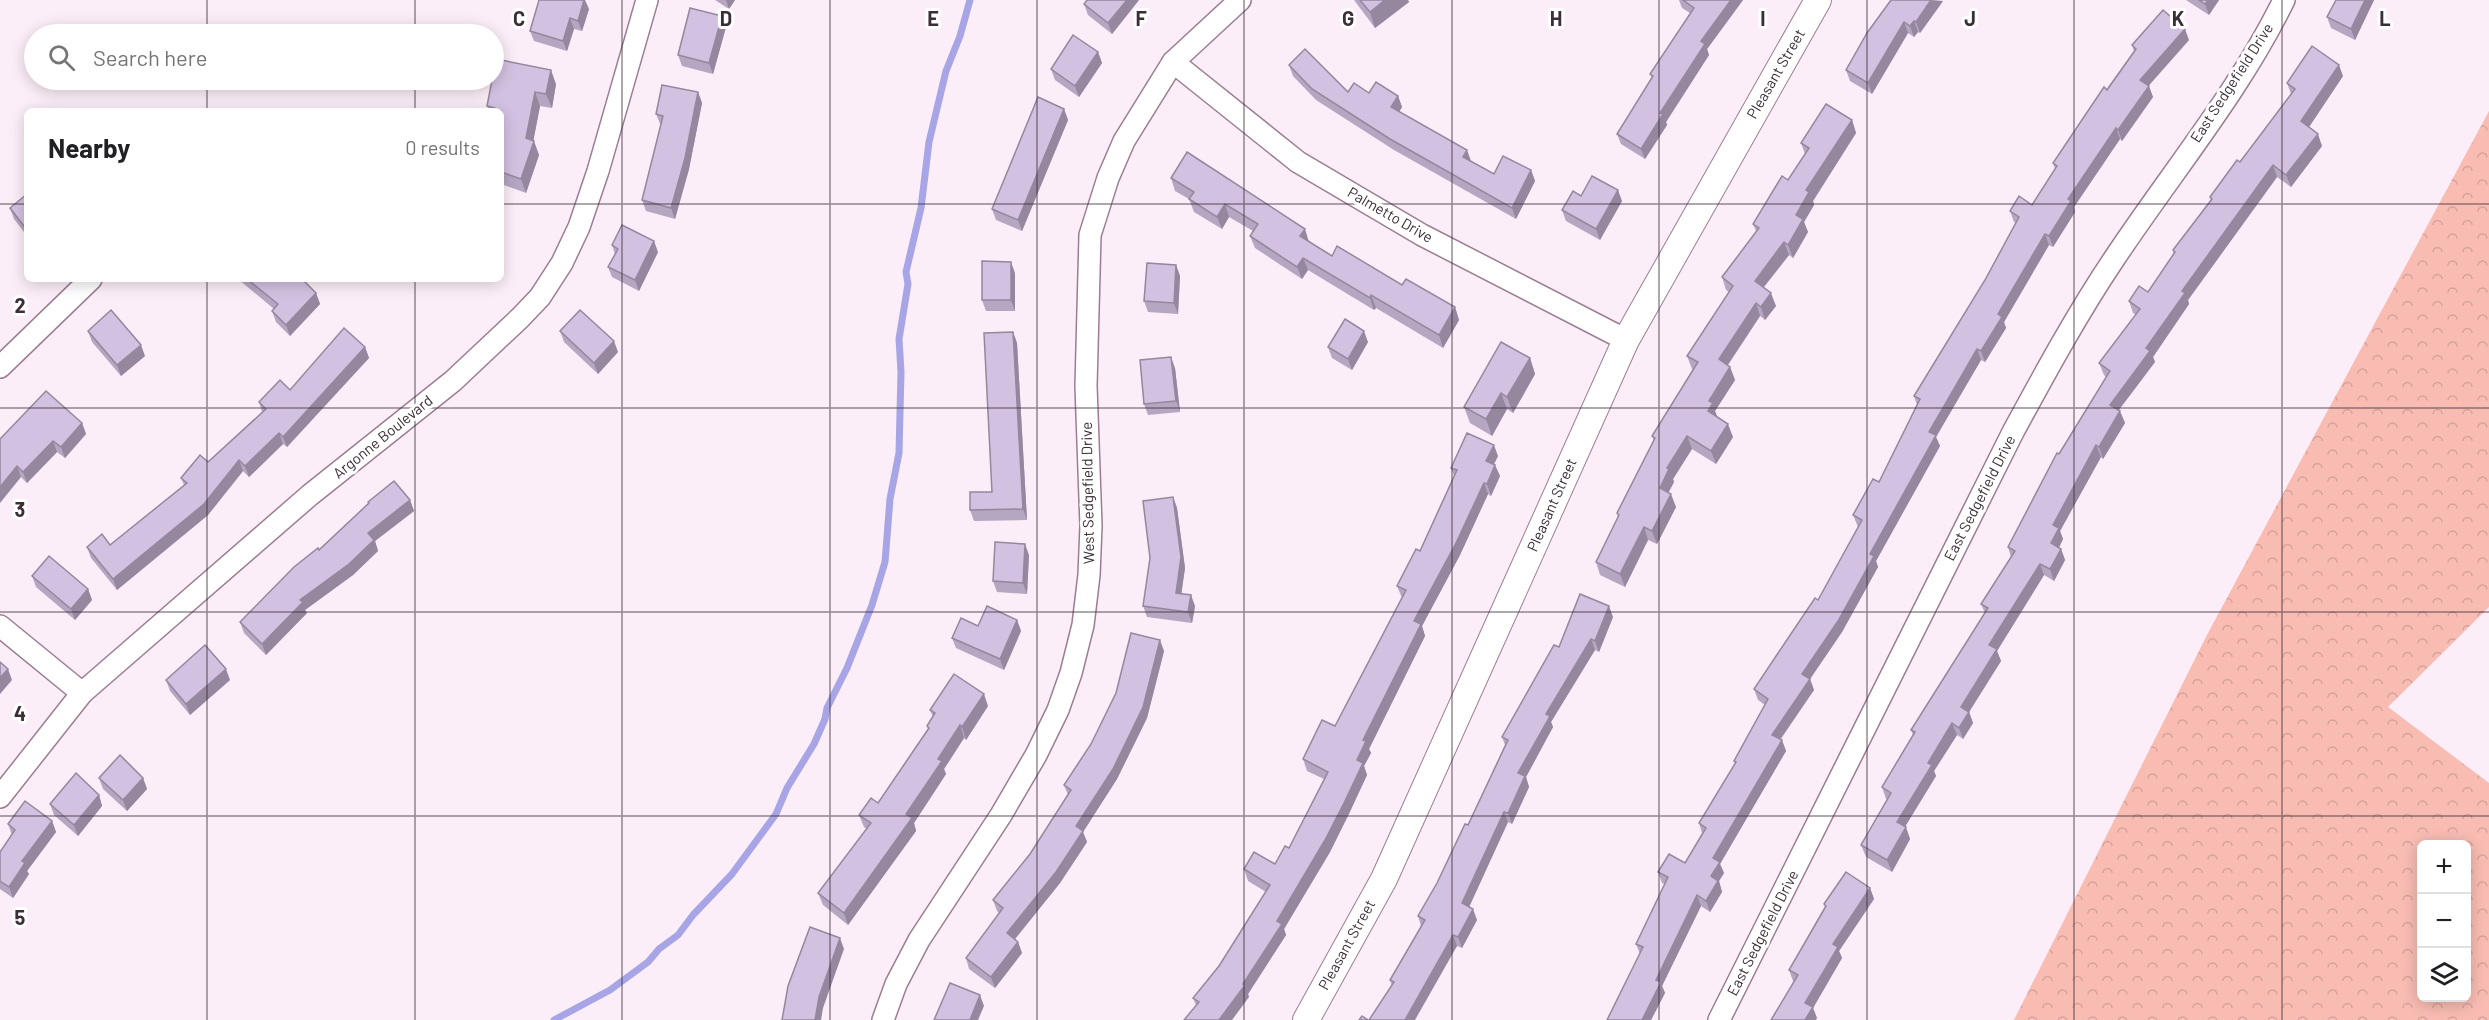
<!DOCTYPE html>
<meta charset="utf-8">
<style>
body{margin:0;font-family:Barlow,sans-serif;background:#f2f2f2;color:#202124}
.controls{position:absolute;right:18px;bottom:18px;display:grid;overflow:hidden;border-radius:9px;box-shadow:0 3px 15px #0003}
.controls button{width:54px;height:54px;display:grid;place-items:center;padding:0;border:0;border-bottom:2px solid #e0e0e0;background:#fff;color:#202124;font:30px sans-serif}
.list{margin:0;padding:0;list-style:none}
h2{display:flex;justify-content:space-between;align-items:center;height:78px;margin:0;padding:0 24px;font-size:26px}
h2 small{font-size:20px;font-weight:400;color:#757577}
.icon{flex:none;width:33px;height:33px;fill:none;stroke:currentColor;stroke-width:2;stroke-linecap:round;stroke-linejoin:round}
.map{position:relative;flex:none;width:2489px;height:1020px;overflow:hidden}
.search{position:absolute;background:#fff;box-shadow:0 3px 15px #0003;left:24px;top:24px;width:480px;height:66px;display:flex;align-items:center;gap:15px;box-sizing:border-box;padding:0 21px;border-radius:33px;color:#757577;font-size:22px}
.panel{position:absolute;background:#fff;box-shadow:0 3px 15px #0003;left:24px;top:108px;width:480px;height:174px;border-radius:9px}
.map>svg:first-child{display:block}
</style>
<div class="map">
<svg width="2489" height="1020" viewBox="0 0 2489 1020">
<defs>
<pattern id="forest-crowns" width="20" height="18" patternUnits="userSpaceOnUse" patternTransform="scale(1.5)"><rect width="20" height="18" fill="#f8bcb3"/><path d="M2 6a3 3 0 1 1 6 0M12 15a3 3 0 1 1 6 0" fill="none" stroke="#d6a29b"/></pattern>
</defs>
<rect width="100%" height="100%" fill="#fceef8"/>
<!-- forest -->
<path fill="url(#forest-crowns)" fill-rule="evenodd" d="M2489,111v496l-101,100 101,76v237h-475l194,-387zM2422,844h44v154h-44z"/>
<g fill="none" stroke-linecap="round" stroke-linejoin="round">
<!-- stream -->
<path stroke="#a7a5e6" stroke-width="7" d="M554,1020l56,-30 38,-28 11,-13 19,-14 15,-20 39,-41 44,-60 11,-26 27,-44 11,-25 2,-11 20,-40 25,-63 13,-43 5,-63 9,-46 2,-81 -2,-33 9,-55 -2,-12 15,-64 8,-66 17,-71 14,-35 10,-36"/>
<defs>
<g id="minor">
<path d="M1173,62l125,100 124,73 204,105"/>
<path d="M0,367l91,-88"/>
<path d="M0,626l82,67"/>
<path d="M0,797l82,-104 228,-198 143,-114 67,-63 20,-21 22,-34 17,-36 19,-56 49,-171"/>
<path d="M883,1020l13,-36 23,-44 82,-125 35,-60 22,-45 13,-37 12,-48 6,-50 2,-49 -5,-140 4,-151 18,-57 16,-37 49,-79 67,-62"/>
<path d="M1719,1020l294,-588c32,-59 64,-118 101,-173 57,-86 125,-167 170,-259"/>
</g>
<path id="tertiary" d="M1306,1020l78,-141 242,-539 192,-340"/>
</defs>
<!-- minor casing -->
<use href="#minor" stroke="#9c7d93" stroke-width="24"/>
<!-- tertiary casing -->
<use href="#tertiary" stroke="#9c7d93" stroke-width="28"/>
<!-- minor -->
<use href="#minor" stroke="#fff" stroke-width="21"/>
<!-- tertiary -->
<use href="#tertiary" stroke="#fff" stroke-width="26"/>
</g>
<!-- wall -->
<g fill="#b5a6c2">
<path d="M715,0h20l-6,9z"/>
<path d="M1087,0h52l-27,34 -24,-19 -4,-11z"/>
<path d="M1354,0h54l1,2 -34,26z"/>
<path d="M1679,0h64l-36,49 2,6 -43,67 1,3 -22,34 -24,-15 -4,-10 35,-56 -2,-4 40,-61 -8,-5z"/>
<path d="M1891,0l52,1 -23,32 -2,-1 -4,5 -6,-4 -36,61 -22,-13 -4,-11z"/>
<path d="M2186,0h33l-10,15z"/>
<path d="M2336,0h38l-19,40 -24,-12 -4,-11z"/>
<path d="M589,9l-7,22 -8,-2 -7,22 -33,-10 -4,-10z"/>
<path d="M726,27l-13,47 -31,-8 -4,-11z"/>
<path d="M2189,40l-41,46 5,11 -31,44 -2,-2 -46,68 1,5 -22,35 -4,-2 -45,77 2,6 -21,34 -4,-2 -45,77 4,9 -64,115 2,6 -36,65 -32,47 4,11 -33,49 5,12 -66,113 4,9 -5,8 3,11 -12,20 -9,-6 -39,80 3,7 -14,27h-44l33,-66 -4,-10 29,-60 -3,-1 -4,-11 27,-9 17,-30 -3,-10 36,-59 -1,-3 31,-56 -7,-5 -4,-11 64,-89 40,-73 -5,-12 26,-33 38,-77 -3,-9 71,-116 31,-57 -2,-1 -4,-11 22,-6 23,-36 -2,-6 81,-112 -2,-6z"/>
<path d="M1098,52l4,11 -23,34 -24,-17 -4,-11z"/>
<path d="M1289,65l59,27 21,1 29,3 4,11 -3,5 72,49 23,13 37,-4 4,11 -19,38 -122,-69 -78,-50 -23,-24z"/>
<path d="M2343,76l-34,51 13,19 -31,41 -14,-10 -89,123 1,4 -36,53 2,5 -36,48 6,13 -22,36 -2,-2 -41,74 3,8 -4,9 2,1 4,11 -11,21 -10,-6 -47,76 4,10 -32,51 4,11 -10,16 -6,-4 -23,36 2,5 -31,51 5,12 -18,33 -26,-15 -5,-12 26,-46h-1l-4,-12 31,-52 -2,-5 74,-117 -4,-9 30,-47 -3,-10 51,-93 47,-77 -2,-2 -5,-12 37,-48 -3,-2 -4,-12 19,-9 26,-38 -1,-4 38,-50 -1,-3 30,-35 51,-68 -4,-11z"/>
<path d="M556,84l-4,24 -12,-2 -7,35 6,14 -13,38 -25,-9v-73h-12l-2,-5z"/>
<path d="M698,92l4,11 -13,66 -14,50 -29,-8 -4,-11 19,-74 -5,-12z"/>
<path d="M1064,109l4,11 -46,111 -26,-11 -4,-11z"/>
<path d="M1852,120l4,13 -43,68 1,4 -10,17 4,10 -15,26 -4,-3 -25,32 12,19 -11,14 -5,-4 -32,49 2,2 5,13 -20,31 2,6 16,20 -17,27 -24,-15 -19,30 1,3 -6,11 8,14 -19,37 -9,-4 -23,47 -25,-12 -4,-13 22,-45 -1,-4 37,-72 -2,-5 41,-67h-1l-5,-13 42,-64 -3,-2 -4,-13 34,-46 -3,-7 35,-44 17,-26 -4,-11z"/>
<path d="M1171,178l138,64 23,14 123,51 4,13 -16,28 -67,-40 -2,2 -66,-40 -6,9 -47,-31 -5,-12 3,-5 -24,-14 -7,12 -28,-17 -5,-13 -14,-8z"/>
<path d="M27,194v42l-13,-17 -4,-11z"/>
<path d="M1581,196l41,5 -22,39 -34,-19 -4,-11z"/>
<path d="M612,245l46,7 -19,39 -27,-14 -4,-10 7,-13z"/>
<path d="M1176,265l4,11 -2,38 -30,-2 -4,-11z"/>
<path d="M1015,273v38h-29l-4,-11z"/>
<path d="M238,279h64l14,14 4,11 -30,32 -14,-14 -4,-11 2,-2z"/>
<path d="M88,331l57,25 -24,20 -29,-34z"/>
<path d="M560,331l58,21 -20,22 -34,-32z"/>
<path d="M1013,332l4,11 10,177 -53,1 -4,-11 22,-18z"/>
<path d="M1368,342l-16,28 -20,-12 -4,-11z"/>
<path d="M365,347l4,11 -82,89 -4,-3 -34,33 -6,-6 -35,44 -91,75 -26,-32 -4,-11 23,-2 74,-60 -3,-7 27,-16 54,-50 -3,-10 31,-12z"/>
<path d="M1530,358l5,16 -22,39 -6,-4 -15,27 -22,-13 -6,-16z"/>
<path d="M1175,368l5,44 -32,3 -4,-11z"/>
<path d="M82,423l4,11 -21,24 -8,-6 -30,31 -6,-6 -21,-38z"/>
<path d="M1498,456l-4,8 6,12 -9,20 -3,-2 -28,61 -38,71 3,10 -56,113 2,4 -7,13 3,9 -37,77 -46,77 2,6 -38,59 1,3 -53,8 -3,-7 26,-32 47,-74 -18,-11 -4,-12 31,-5 14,-16 35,-69 -17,-8 -4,-12 32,-33 67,-128 -5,-12 23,-35 34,-75 -3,-8z"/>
<path d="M1173,497l4,11 8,60 -4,25 14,13 -3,17 -45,-6 -4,-11z"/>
<path d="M410,500l4,11 -39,30 3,10 -25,24 -48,35 2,3 -41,42 -22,-22 -4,-11 128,-118v-2z"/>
<path d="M1029,555l-2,39 -30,-2 -4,-11z"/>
<path d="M32,576l56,13 4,11 -17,20 -39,-33z"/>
<path d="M1613,617l-14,35 -4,-2 -44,72 2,5 -27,50 3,10 -17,37 -4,-2 -39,84 8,14 -15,28 -5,-2 -65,40 -2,-6 31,-54 -3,-10 19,-33 31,-58 37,-80 -3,-8 57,-90z"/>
<path d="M1017,620l4,11 -17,39 -48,-22 -4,-10 26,-12z"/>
<path d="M1164,651l-17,67 -30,61 -34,53 4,10 -27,41 -45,56 3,3 4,11 -27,35 -26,-19 -3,-11 33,-45 -2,-2 -4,-11 37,-46 38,-59 -4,-10z"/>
<path d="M166,680h64l-40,35 -20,-24z"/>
<path d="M988,706l-22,34 -2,-2 -20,31 2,5 -32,49 2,8 -68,94 -25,-20 -5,-12 49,-64 -3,-2 -5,-12 19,-12 50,-74 -1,-3 6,-9 -3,-7z"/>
<path d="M99,778h44l4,11 -20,22 -24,-22z"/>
<path d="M99,795l3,11 -24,30 -24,-21 -4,-11z"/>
<path d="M52,821l4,11 -29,39 2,3 -16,24 -13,-9v-37l12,-17 -4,-11z"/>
<path d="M1870,888l4,11 -35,52 3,7 -29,50 4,10 -24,-37 -4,-11 36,-63 -1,-3z"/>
</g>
<!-- shaded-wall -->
<g fill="#94879e">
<path d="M584,0h1l4,9 -7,22 -4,-10z"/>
<path d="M726,0h9l-6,9z"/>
<path d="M1127,0h12l-27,34 -4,-11z"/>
<path d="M1385,0h23l1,2 -34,26 -5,-16z"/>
<path d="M1731,0h12l-36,49 2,6 -43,67 1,3 -22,34 -4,-10 19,-36 41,-72z"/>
<path d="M1931,0l12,1 -23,32 -4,-11z"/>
<path d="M2208,0h11l-10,15 -4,-11z"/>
<path d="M2365,0h9l-19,40 -4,-11z"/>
<path d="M722,16l4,11 -13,47 -4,-11z"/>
<path d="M570,18l4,11 -7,22 -4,-10z"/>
<path d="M1914,21l4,11 -4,5 -4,-11z"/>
<path d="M1904,22l4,11 -36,61 -4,-11z"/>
<path d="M2185,29l4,11 -45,51 -4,-11z"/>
<path d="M1098,52l4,11 -23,34 -4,-11z"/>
<path d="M2339,65l4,11 -38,57 -4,-12z"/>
<path d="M551,70l5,14 -4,24 -6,-14z"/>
<path d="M2149,86l4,11 -31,44 -4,-11z"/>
<path d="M535,92l5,14 -7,37 1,-2 5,14 -13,38 -5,-14 5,-41z"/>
<path d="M698,92l4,11 -13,66 -14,50 -4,-11z"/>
<path d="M1398,96l4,11 -7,11 -4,-11z"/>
<path d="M1064,109l4,11 -46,111 -4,-11z"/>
<path d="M1852,120l4,13 -43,68 1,4 -10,17 4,10 -15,26 -5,-13 8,-30 10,-25z"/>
<path d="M2116,128l4,11 -46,68 1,5 -22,35 -4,-11 19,-37z"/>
<path d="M2318,134l4,12 -31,41 -5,-12z"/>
<path d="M1467,150l4,11 -4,7 -4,-11z"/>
<path d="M2273,165l4,12 -89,123 1,4 -36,53 2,5 -41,54 -4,-11 72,-114z"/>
<path d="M1531,170l4,11 -19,38 -4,-11z"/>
<path d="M1618,190l4,11 -22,39 -4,-11z"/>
<path d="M1225,204l4,13 -7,12 -5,-12z"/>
<path d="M1305,229l4,13 -9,-6z"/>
<path d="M2045,234l4,11 -45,77 2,6 -21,34 -4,-11 17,-37z"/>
<path d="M654,241l4,11 -19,39 -4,-11z"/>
<path d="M1784,242l5,13 -30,38 -4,-12z"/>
<path d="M1303,258l5,12 -6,9 -5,-12z"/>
<path d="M1011,262l4,11v38l-4,-11z"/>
<path d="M1176,265l4,11 -2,38 -4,-11z"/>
<path d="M316,293l4,11 -30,32 -4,-11z"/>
<path d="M1771,293l5,13 -11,14 -4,-13z"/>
<path d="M1371,295l5,13 -2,2 -4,-12z"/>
<path d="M1756,303l4,13 -37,56 -4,-13z"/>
<path d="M1455,307l4,13 -16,28 -4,-13z"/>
<path d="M1364,331l4,11 -16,28 -4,-11z"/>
<path d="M1013,332l4,11 10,177 -4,-11z"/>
<path d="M614,341l4,11 -20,22 -4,-11z"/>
<path d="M141,345l4,11 -24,20 -4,-11z"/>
<path d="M365,347l4,11 -82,89 -4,-10z"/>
<path d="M1977,349l4,11 -45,77 4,9 -64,115 2,6 -36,65 -32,47 4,11 -38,55 -4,-10 30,-61 68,-120 59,-122z"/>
<path d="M1171,357l4,11 5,44 -4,-11z"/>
<path d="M1530,358l5,16 -22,39 -6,-16z"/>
<path d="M1730,367l5,13 -20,31 2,5 -5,8 -4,-13 1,-10z"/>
<path d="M1501,393l6,16 -15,27 -6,-17z"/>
<path d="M2120,411l5,12 -22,36 -4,-12z"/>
<path d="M82,423l4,11 -21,24 -4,-11z"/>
<path d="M1728,424l5,13 -17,27 -5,-13z"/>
<path d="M279,433l4,11 -34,33 -4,-11z"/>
<path d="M1687,436l5,13 -19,30 1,3 -10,19 -4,-13 7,-20z"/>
<path d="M53,441l4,11 -30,31 -4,-11z"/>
<path d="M1494,445l4,11 -8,16 -4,-11z"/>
<path d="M2096,445l5,12 -41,74 3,8 -8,16 -4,-12 2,-18z"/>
<path d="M239,460l4,11 -35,44 -91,75 -4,-11z"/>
<path d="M1495,465l5,11 -9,20 -4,-12z"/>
<path d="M17,466l4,11 -21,26v-16z"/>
<path d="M1484,483l4,11 -28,61 -38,71 3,10 -56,113 2,4 -7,13 3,9 -18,39 -19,38 -46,77 2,6 -38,59 1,3 -17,23h-13l24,-36 34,-63 80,-161 6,-20 51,-119z"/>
<path d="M1671,494l5,13 -19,37 -5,-13z"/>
<path d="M1173,497l4,11 8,60 -5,36 -4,-11z"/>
<path d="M410,500l4,11 -39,30 3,10 -25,24 -48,35 2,3 -41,42 -4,-11 38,-44 68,-67z"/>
<path d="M1644,527l4,13 -23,47 -5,-13z"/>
<path d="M1025,544l4,11 -2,39 -4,-11z"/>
<path d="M2061,549l4,11 -11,21 -4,-12z"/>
<path d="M2040,564l4,11 -47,76 4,10 -32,51 4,11 -10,16 -4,-11 2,-21 28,-62z"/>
<path d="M88,589l4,11 -17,20 -4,-11z"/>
<path d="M1191,595l4,11 -3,17 -4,-11z"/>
<path d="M1609,606l4,11 -14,35 -4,-11z"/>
<path d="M1017,620l4,11 -17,39 -4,-11z"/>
<path d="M1591,639l4,11 -44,72 2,5 -27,50 3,10 -17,37 -4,-11 10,-40 28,-59z"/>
<path d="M1160,640l4,11 -17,67 -30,61 -34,53 4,10 -27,41 -49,61 -4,-11 69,-107z"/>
<path d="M8,669l4,11 -12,14v-16z"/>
<path d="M226,669l4,11 -40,35 -4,-11z"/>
<path d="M984,694l4,12 -22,34 -4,-13z"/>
<path d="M1952,723l5,12 -23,36 2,5 -35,57 -4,-11 31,-59z"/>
<path d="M960,725l4,13 -20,31 2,5 -32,49 2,8 -68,94 -4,-12 62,-99 32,-55z"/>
<path d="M1782,740l4,11 -66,113 4,9 -5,8 3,11 -12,20 -4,-11 7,-43z"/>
<path d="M143,778l4,11 -20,22 -4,-11z"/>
<path d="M99,795l3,11 -24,30 -4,-11z"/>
<path d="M1504,812l4,10 -42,92 -4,-11z"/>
<path d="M52,821l4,11 -29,39 2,3 -16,24 -4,-11 13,-26z"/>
<path d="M1906,827l4,12 -18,33 -5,-12z"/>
<path d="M1870,888l4,11 -35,52 3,7 -29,50 4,10 -1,2h-11v-17l28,-59z"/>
<path d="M1697,895l4,11 -39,80 3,7 -14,27h-9l14,-40z"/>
<path d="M1473,909l4,11 -15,28 -4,-11z"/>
<path d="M1453,935l4,11 -42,74h-10z"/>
<path d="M840,938l4,11 -21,59 -2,12h-6l4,-23z"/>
<path d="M1018,942l4,11 -27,35 -4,-11z"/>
<path d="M980,995l4,11 -6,14h-8z"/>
</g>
<!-- building -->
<g fill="#d3c1e1" stroke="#94879e" stroke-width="1.5">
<path d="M539,0h45l-6,21 -8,-3 -7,23 -33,-10z"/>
<path d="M1087,0h40l-19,23 -24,-19z"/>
<path d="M1360,0h25l-15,12z"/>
<path d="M1683,0h48l-30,41 4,3 -45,69 3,1 -22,35 -24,-15 36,-58 -3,-2 44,-66z"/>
<path d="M1891,0h40l-15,22 -2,-1 -4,5 -6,-4 -36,61 -22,-13 21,-37z"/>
<path d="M2199,0h9l-3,4z"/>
<path d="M2336,0h29l-14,29 -24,-12z"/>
<path d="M690,8l32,8 -13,47 -31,-8z"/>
<path d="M2163,10l22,19 -45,51 9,6 -31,44 -2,-2 -48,71 3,2 -22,35 -4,-2 -47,80 4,3 -21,34 -4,-2 -48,83 7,3 -66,119 4,2 -36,65 -36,53 8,5 -38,56 10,5 -69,118 7,4 -9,14 7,5 -12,20 -9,-6 -41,85 5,2 -19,38h-35l36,-73 -7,-3 32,-67 -10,-5 11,-18 16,9 21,-35 -7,-5 37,-61 -2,-1 34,-62 -14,-10 61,-91 3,2 44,-80 -9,-5 20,-36 6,3 41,-83 -6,-3 71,-116 34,-63 -9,-6 9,-15 13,9 25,-39 -4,-3 51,-76 3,3 29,-41 -4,-4z"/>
<path d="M1073,35l25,17 -23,34 -24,-17z"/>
<path d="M2312,46l27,19 -38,56 17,13 -32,41 -13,-10 -91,126 3,2 -39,55 4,3 -40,54 10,6 -21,36 -3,-2 -43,80 6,3 -8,15 10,6 -11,20 -10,-5 -51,81 8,4 -36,58 8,5 -10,16 -7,-5 -24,40 4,2 -35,57 9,5 -19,33 -26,-15 30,-52 -9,-6 33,-55 -4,-2 77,-122 -7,-4 34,-53 -7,-4 49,-94 2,1 51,-83 -11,-8 41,-54 -11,-8 10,-15 9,6 27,-40 -2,-2 39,-51 -2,-2 27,-37 3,2 55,-73 -8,-6z"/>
<path d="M1305,49l43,43 6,-9 15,10 7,-11 22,14 -7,11 76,43 -4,7 31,17 9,-18 28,14 -19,38 -122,-69 -78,-50 -23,-24z"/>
<path d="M496,59l55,11 -5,24 -11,-2 -9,46 8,3 -13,38 -20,-7v-61h-7l1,-3 -8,-2 5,-26h2z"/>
<path d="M662,85l36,7 -13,66 -14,50 -29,-8 21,-84 -7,-2z"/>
<path d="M1038,97l26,12 -46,111 -26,-11z"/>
<path d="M1826,104l26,16 -46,70 3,2 -13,23 7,4 -15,26 -4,-3 -29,39 16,12 -10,14 -5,-4 -37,56 11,8 -21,34 4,2 -5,8 20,13 -17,27 -24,-15 -20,32 2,1 -9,19 11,6 -19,37 -8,-4 -24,47 -24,-12 23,-47 -2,-2 38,-75 -3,-2 46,-74 -11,-6 46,-70 -11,-9 37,-49 -6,-4 29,-48 6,4 21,-32 -8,-5z"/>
<path d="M1187,152l118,77 -5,7 32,20 5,-10 65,39 4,-6 49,28 -16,28 -68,-40 -1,3 -67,-40 -6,9 -47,-31 8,-12 -33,-20 -8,13 -28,-18 5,-7 -23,-14z"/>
<path d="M1592,176l26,14 -22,39 -34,-19 11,-19 8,5z"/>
<path d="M27,194v36l-17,-22z"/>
<path d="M622,225l32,16 -19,39 -27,-13 10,-18 -6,-4z"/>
<path d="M982,261l29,1v38h-29z"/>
<path d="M1147,263l29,2 -2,38 -30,-2z"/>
<path d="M247,279h55l14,14 -30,32 -14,-14 6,-7z"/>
<path d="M111,310l30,35 -24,20 -29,-34z"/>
<path d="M580,310l34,31 -20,22 -34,-32z"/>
<path d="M1345,319l19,12 -16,28 -20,-12z"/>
<path d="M344,328l21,19 -82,90 -4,-4 -34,33 -6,-6 -35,44 -91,75 -26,-32 15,-13 8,11 77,-62 -6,-5 19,-23 8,7 58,-53 -7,-7 21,-22 10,10z"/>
<path d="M1013,332l10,177 -53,1v-18h22l-8,-159z"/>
<path d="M1501,342l29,16 -23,39 -6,-4 -15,26 -22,-12z"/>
<path d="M1171,357l5,44 -32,3 -4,-44z"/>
<path d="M46,391l36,32 -21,24 -8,-6 -30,31 -6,-6 -17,21v-48z"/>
<path d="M1467,433l27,12 -8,16 9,4 -8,19 -3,-1 -28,60 -42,78 7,3 -58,116 3,1 -9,19 6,3 -19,40 -19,37 -48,81 5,3 -39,60 2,1 -26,35h-35l15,-18 -6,-4 26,-32 51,-81 -26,-16 10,-17 21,12 10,-18 4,2 39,-76 -25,-13 19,-39 13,6 71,-136 -9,-4 19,-37 4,2 37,-81 -6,-2z"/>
<path d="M394,481l16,19 -42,33 6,7 -25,24 -49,36 3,2 -41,42 -22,-22 54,-55 24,-19 1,2 50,-47 -1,-1z"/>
<path d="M1173,497l8,60 -5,36 15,2 -3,17 -45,-6 7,-48 -7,-57z"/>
<path d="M995,542l30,2 -2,39 -30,-2z"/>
<path d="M49,556l39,33 -17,20 -39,-33z"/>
<path d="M1580,594l29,12 -14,35 -4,-2 -45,75 4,2 -32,57 7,3 -17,37 -4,-1 -42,91 11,6 -15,28 -5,-2 -48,85h-36l25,-38 -4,-2 35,-60 -7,-4 19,-33 28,-59 3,1 40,-85 -6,-3 52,-92 5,2z"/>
<path d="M987,606l30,14 -17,39 -48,-21 9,-20 17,8z"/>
<path d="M1131,633l29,7 -17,67 -30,62 -37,57 7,5 -27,41 -49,61 11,9 -27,35 -25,-19 37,-50 -10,-8 37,-46 41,-64 -7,-5 27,-41 25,-51z"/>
<path d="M205,645l21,24 -40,35 -20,-24z"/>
<path d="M0,662l8,7 -8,9z"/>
<path d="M954,674l30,20 -22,33 -2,-2 -22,34 4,2 -36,53 6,4 -68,95 -26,-20 53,-70 -12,-8 12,-17 7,5 51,-75 -2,-2 8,-13 -5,-3z"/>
<path d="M120,755l23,23 -20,22 -24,-22z"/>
<path d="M76,773l23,22 -25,30 -24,-21z"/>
<path d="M25,801l27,20 -30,40 3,2 -16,24 -9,-6v-29l15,-22 -7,-6z"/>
<path d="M1846,872l24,16 -37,56 5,3 -33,56 8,4 -8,13h-34l27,-45 -9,-5 37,-64 -2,-2z"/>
<path d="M810,927l30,11 -21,59 -4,23h-33l6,-34z"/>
<path d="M950,983l30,12 -10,25h-36z"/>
<path d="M1362,1016l6,4h-9z"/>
</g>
<!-- grid -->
<path fill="none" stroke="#3b2e38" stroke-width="1.5" stroke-opacity="0.55" d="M207,0v34M415,0v34M622,0v1020M830,0v1020M1037,0v1020M1244,0v1020M1452,0v1020M1659,0v1020M1867,0v1020M2074,0v1020M2282,0v1020M207,80v31M415,80v31M0,204h27M501,204h1988M207,279v741M415,279v741M0,408h2489M0,612h2489M0,816h2489"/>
<g text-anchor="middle" stroke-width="6" stroke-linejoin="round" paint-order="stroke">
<!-- street labels -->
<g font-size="15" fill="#3b2e38" stroke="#fff">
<text transform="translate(1776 74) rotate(-60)" y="5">Pleasant Street</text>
<text transform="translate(2232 83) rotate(-57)" y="5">East Sedgefield Drive</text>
<text transform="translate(1390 215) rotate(30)" y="5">Palmetto Drive</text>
<text transform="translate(383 437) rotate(-39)" y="5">Argonne Boulevard</text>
<text transform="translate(1088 493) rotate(-91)" y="5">West Sedgefield Drive</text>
<text transform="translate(1980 498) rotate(-63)" y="5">East Sedgefield Drive</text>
<text transform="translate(1552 505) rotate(-66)" y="5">Pleasant Street</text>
<text transform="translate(1763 933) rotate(-63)" y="5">East Sedgefield Drive</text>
<text transform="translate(1347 945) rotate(-61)" y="5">Pleasant Street</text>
</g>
</g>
<g font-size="20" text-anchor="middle" font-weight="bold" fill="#3b2e38" stroke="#fff" stroke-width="6" stroke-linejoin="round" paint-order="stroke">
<text x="519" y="26">C</text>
<text x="726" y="26">D</text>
<text x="933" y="26">E</text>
<text x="1141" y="26">F</text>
<text x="1348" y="26">G</text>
<text x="1556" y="26">H</text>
<text x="1763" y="26">I</text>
<text x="1970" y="26">J</text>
<text x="2178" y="26">K</text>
<text x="2385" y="26">L</text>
<text x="20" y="313">2</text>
<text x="20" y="517">3</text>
<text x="20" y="721">4</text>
<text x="20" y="925">5</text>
</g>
</svg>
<div class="controls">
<button>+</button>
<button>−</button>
<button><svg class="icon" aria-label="layers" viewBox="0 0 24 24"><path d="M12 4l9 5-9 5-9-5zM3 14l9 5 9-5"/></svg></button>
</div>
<div class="search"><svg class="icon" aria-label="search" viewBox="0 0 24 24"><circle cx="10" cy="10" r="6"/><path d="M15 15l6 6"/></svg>Search here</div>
<section class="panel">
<h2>Nearby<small>0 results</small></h2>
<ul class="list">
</ul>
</section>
</div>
